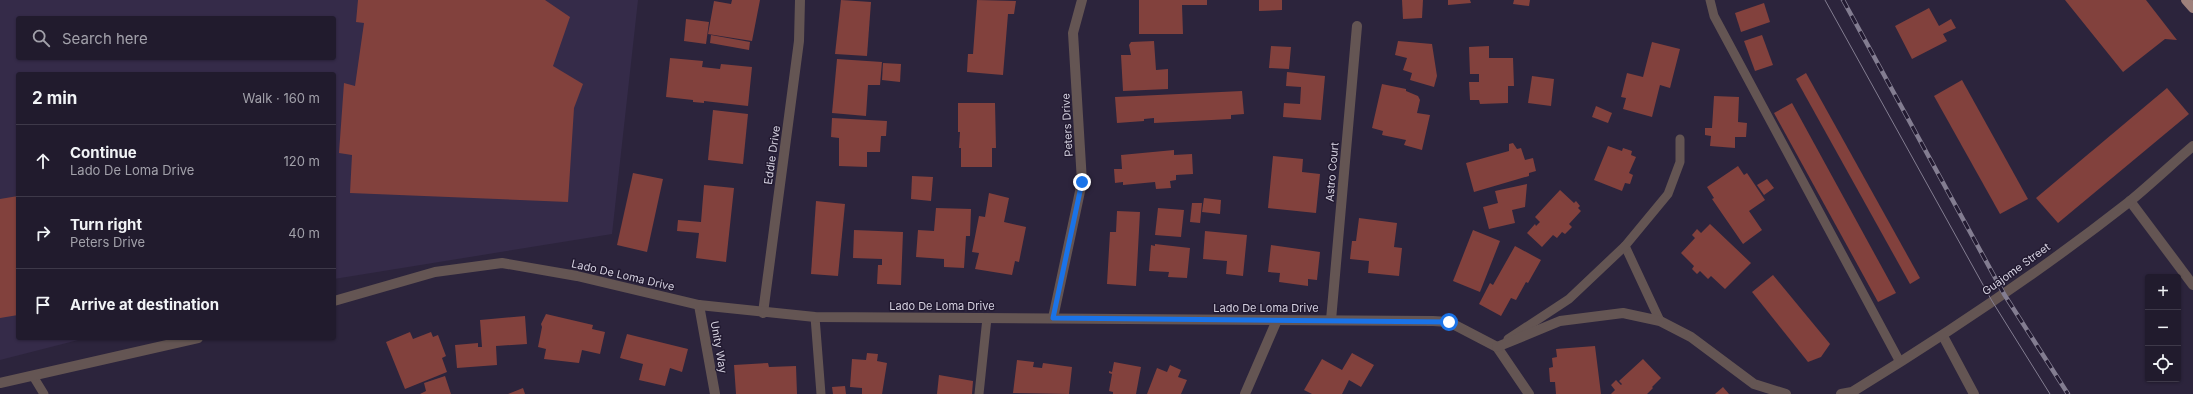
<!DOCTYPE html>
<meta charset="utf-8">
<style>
body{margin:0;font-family:Inter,sans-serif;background:#292435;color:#f1f3f6}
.controls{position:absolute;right:12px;bottom:12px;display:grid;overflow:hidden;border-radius:4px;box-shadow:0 1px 3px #0004}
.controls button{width:36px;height:36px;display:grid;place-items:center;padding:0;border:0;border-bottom:1px solid #3e3949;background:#211b2d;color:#f1f3f6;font:20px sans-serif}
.stop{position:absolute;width:12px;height:12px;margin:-9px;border:3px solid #1a73e8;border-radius:50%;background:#fff}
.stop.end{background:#1a73e8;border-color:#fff;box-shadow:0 1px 4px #0008}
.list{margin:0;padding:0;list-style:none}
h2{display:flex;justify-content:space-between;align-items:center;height:52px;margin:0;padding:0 16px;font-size:17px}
h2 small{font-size:13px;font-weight:400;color:#a2a1aa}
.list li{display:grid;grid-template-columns:26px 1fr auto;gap:12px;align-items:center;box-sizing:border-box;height:72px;padding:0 16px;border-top:1px solid #3e3949}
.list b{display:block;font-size:15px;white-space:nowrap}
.list p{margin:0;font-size:13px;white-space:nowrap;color:#a2a1aa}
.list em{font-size:13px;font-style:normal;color:#a2a1aa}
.icon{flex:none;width:22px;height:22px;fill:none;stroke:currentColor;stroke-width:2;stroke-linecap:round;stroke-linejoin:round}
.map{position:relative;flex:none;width:2193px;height:394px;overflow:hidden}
.search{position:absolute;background:#211b2d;box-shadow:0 1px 3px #0004;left:16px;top:16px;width:320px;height:44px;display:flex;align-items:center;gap:10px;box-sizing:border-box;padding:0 14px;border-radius:4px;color:#a2a1aa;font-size:15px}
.panel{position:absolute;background:#211b2d;box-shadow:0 1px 3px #0004;left:16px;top:72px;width:320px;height:268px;border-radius:4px}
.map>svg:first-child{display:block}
</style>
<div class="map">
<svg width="2193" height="394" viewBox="0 0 2193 394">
<rect width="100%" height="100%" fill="#2c243c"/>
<!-- built -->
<path fill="#352b49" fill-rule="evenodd" d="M0,0h638l-26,234 -278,45v-205h-316v264h68l-86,22zM18,18h316v40h-316z"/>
<!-- building -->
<g fill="#82413d">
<path d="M358,0h187l25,17 -17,49 30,18 -9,24 -6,94 -218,-9 2,-38 -13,-2 5,-70 11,3 9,-63 -8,-1z"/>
<path d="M732,0h28l-8,41 -44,-7 6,-33 17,3z"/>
<path d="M841,0l30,2 -4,54 -32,-2z"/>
<path d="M977,0l39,1 -2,13h-6l-5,61 -36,-3 1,-18h5z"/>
<path d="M1139,0h68v5h-25l1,29h-44z"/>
<path d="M1259,0h23v10l-23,1z"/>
<path d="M1402,0h21l-1,18 -19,1z"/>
<path d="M1448,0h22l1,3 -23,2z"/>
<path d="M1514,0h16l-1,6 -16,-2z"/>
<path d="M2065,0h81l31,40 -12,-1 -42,33z"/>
<path d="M1764,3l6,19 -29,10 -6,-19z"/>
<path d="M1929,8l10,18 12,-7 5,9 -13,6 4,7 -35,18 -17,-33z"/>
<path d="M686,19l23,3 -3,22 -22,-3z"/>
<path d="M711,35l39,7 -1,8 -39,-7z"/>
<path d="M1762,35l11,30 -18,6 -11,-30z"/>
<path d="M1154,41l2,29 12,-1v20l-45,2 -2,-36h10l-2,-10 2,-3z"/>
<path d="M1398,41l34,3 5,32 -3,11 -24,-7 2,-7 -9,-3 4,-12 -12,-3z"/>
<path d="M1652,42l28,7 -10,39 -10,-3 -8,32 -29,-8 3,-11 -5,-1 6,-24 16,4z"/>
<path d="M1271,46l20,1 -2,22 -20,-1z"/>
<path d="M1489,46v12h24l1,28h-6v17l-28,1 -1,-4h-9l-1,-18h10v-8h-9l-1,-27z"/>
<path d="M670,58l33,3 -1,6 18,2 1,-5 31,3 -4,39 -44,-5v2l-11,-1v-2l-27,-3z"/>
<path d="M837,59l45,3 -2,23h-12l-2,31 -34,-3z"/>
<path d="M883,63l18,1 -1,18 -18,-2z"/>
<path d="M1287,72l38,4 -4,44 -38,-3 1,-14 16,1 1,-17 -15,-1z"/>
<path d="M1806,73l114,205 -10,6 -114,-205z"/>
<path d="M1532,76l22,3 -3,27 -23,-3z"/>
<path d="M1962,80l66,119 -28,15 -66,-118z"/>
<path d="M1382,84l24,5v2l12,5 2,4 -3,13 13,2 -8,35 -18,-5 2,-5 -24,-5 1,-4 -11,-3z"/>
<path d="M2167,88l22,26 -131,109 -22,-25z"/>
<path d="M1242,91l2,23 -13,1v4l-77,4v-5l-10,1v2l-27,2 -2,-26z"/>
<path d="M1714,96l25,1 -1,25 9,1 -1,14h-11v11l-25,-2 1,-10 -6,-1v-7h7z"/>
<path d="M958,103h37l1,45h-4v19h-31v-19h-2l1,-16h-2z"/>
<path d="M1792,103l104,190 -18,9 -104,-189z"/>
<path d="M1596,106l16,7 -4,10 -16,-6z"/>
<path d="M713,110l35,4 -5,50 -35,-4z"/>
<path d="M832,118l55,3 -1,15h-5l-1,16h-13v15l-28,-1v-28l-8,-1z"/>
<path d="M1513,143l4,6 4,-1 4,12 8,-2 3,13 -7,2v3l-55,16 -8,-29 43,-12v-7z"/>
<path d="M1608,146l14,5 1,-3 9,3 -1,4 5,2 -7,16 4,2 -3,9 -5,-1 -3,8 -28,-11z"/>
<path d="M1174,150v5l18,-1 1,20 -17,1v5l-6,1 1,7 -15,1 -1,-7 -32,3v-3l-8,1 -1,-14h8l-1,-14z"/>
<path d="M1273,156l30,3 -1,13 18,2 -4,39 -48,-5z"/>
<path d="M1738,166l6,9 3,-2 18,27 -16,11 13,19 -19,14 -31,-45 2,-1 -7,-11z"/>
<path d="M633,173l30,6 -16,73 -30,-7z"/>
<path d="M912,176l21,1 -2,24 -20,-2z"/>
<path d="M1767,179l7,9 -10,7 -7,-10z"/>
<path d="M1527,184l-2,23 -13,3 3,13 -26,6 -6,-22 15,-4 -3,-12z"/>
<path d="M704,185l30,3 -8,74 -30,-4 3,-25 -22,-2 1,-11 23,2z"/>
<path d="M1560,190l14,13 2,-2 4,5 -2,2 3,3 -12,13 3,3 -7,7 -3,-2 -5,6 -4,-3 -11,12 -15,-14 8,-9 1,2 4,-4 -5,-5z"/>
<path d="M989,193l20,5 -5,24 22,5 -7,35 -4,-1 -3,14 -37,-6 4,-16 -7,-1 7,-36 6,1z"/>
<path d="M18,196v119l-18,3v-119z"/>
<path d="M1204,198l17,2 -1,14 -18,-2z"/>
<path d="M816,201l29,3 -7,72 -27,-2z"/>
<path d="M1192,203h10l-2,20 -10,-1z"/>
<path d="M936,208l35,1 -1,27h-4l-2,32 -20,-1v-8l-28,-2 2,-27 16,1z"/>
<path d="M1158,208l26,2 -3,27 -26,-2z"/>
<path d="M1117,211l23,1 -4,74 -29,-2 3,-52h6z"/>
<path d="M1359,218l38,5 -3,24 8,1 -3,28 -31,-3 1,-12 -19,-2 2,-18h4z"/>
<path d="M1710,224l41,39 -26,26 -14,-13 -3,3 -8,-8 -3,3 -5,-5 2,-3 -13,-13 14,-15 -3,-3 5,-6 4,4z"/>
<path d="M854,230l49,2 -2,53 -24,-1 1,-19h4v-6l-29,-1z"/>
<path d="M1473,230l27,11 -20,51 -27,-11z"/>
<path d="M1205,231l42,4 -4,41 -17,-2 1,-13 -24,-2z"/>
<path d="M1155,244l35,4 -3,30 -19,-1 1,-5 -20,-1 2,-26 4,1z"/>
<path d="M1271,245l49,7 -3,28 -9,-1v7l-29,-4 1,-9 -12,-1z"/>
<path d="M1515,246l26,14 -13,23 -2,-1 -10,18 -5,-2 -10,18 -22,-12 11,-21 3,2z"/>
<path d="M1773,275l57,69 -9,13 -13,5 -56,-70z"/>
<path d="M546,314l47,11 -1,4 13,3 -5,22 -18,-4 -3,13 -35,-4 2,-10 -8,-2 4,-20 -1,-3z"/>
<path d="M525,316l2,28 -31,2 1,19 -40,3 -2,-23 23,-2v4h4l-2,-27z"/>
<path d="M410,332l3,7 18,-7 2,5 5,-2 8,21 -4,2 5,14 -42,17 -19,-47z"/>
<path d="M627,334l61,15 -6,23 -12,-4 -5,18 -26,-6 4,-16 -23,-6z"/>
<path d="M1595,346l6,48h-45l-1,-12h-5l-1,-14 4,-1 -1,-9 5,-1 -1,-8z"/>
<path d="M867,353l11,1 -1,7 10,2 -5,31h-20v-6l-12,-1 2,-28 14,1z"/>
<path d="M1352,353l22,12 -13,22 -12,-7 -7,14h-30l-8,-4 18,-31 20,11z"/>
<path d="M1643,359l18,19 -9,9 1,1 -6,6h-36l4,-4 -4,-5 5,-5 5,5 1,-1 -3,-3z"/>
<path d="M1017,360l17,2 -1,5 9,1 1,-5 29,4 -3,27 -56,-1z"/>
<path d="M1114,362l27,5 -5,27h-23v-2l-4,-1 3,-17 -3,-1v-2l3,1z"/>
<path d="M768,363l1,4 27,-1 1,28h-61l-2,-29z"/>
<path d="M1170,365l11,5 -3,7 9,3 -6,14h-34l10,-26 10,4z"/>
<path d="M939,375l34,6 -1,13h-35z"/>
<path d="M445,376l6,18h-31l6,-3 -2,-8z"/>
<path d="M845,386l1,8h-13l-1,-7z"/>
<path d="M1723,387l6,7h-14z"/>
<path d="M523,388l2,6h-17z"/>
</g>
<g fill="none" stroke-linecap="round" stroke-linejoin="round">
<!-- service -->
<g stroke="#645553" stroke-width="9">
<path d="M1710,0l4,16 186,346"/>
<path d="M1625,246l35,75"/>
<path d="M815,317l6,77"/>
<path d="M1508,339l61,-40 56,-53 43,-52 12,-32v-23"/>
<path d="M33,376l11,18"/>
<path d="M979,394l8,-76"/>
</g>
<!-- minor -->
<g stroke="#645553" stroke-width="10">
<path d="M2130,201l63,84"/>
<path d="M699,305l16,89"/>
<path d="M763,313l36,-272 1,-41"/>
<path d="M1053,318l29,-136 -9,-149 9,-33"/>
<path d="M1331,320l26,-294"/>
<path d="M1943,336l31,58"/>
</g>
<!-- tertiary -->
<g stroke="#645553" stroke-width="10">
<path d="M334,301l101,-29 67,-9 75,13 122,29 116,12 618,4 16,1 48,25 32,47"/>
<path d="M1497,347l63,-26 63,-8 37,8 31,16 63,47 32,10"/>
<path d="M0,383l198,-45"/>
<path d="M1245,394l32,-74"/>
<path d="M1841,394l11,-2c95,-58 189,-121 277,-190 22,-18 43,-38 64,-56"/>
</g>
<!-- primary -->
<path stroke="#9e807b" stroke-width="10" d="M2186,0l7,8"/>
<!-- tram -->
<path stroke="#837d91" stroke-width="1" d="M1825,0l167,301 58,93"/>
<defs>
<path id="rail" d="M1843,0l161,294 64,100"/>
</defs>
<!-- rail casing -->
<use href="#rail" stroke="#837d91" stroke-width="4.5"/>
<!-- rail -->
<use href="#rail" stroke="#221a31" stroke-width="3" stroke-dasharray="9" stroke-linecap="butt"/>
</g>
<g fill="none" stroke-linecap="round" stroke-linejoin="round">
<!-- route -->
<path stroke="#1a73e8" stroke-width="5" d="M1082,182l-29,136 396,4"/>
</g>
<g text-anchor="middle" stroke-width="3" stroke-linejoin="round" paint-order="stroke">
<!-- street labels -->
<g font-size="11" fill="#d4d0df" stroke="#221a31">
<text transform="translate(1067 125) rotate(-93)" y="4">Peters Drive</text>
<text transform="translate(772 155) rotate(-82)" y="4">Eddie Drive</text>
<text transform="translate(1332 172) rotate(-85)" y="4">Astro Court</text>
<text transform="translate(2016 269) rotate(-36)" y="4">Guajome Street</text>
<text transform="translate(623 275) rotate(13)" y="4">Lado De Loma Drive</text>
<text x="942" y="310">Lado De Loma Drive</text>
<text x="1266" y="312">Lado De Loma Drive</text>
<text transform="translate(719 347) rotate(80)" y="4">Unity Way</text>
</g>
</g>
</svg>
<div class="controls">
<button>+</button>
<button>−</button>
<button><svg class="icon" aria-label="locate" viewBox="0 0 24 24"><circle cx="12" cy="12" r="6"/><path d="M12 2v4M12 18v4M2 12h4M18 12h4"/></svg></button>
</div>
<div class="stop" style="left:1449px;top:322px"></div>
<div class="stop end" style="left:1082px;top:182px"></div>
<div class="search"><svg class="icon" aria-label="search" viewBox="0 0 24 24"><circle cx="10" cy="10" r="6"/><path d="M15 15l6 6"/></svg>Search here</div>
<section class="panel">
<h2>2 min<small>Walk · 160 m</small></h2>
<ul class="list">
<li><svg class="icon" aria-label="ahead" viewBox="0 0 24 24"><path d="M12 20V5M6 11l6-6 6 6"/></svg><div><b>Continue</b><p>Lado De Loma Drive</p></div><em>120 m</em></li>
<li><svg class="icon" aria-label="right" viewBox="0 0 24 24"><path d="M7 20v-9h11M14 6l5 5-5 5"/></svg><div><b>Turn right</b><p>Peters Drive</p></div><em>40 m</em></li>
<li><svg class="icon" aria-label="arrive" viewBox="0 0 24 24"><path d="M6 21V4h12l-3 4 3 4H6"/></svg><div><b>Arrive at destination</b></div></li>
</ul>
</section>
</div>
